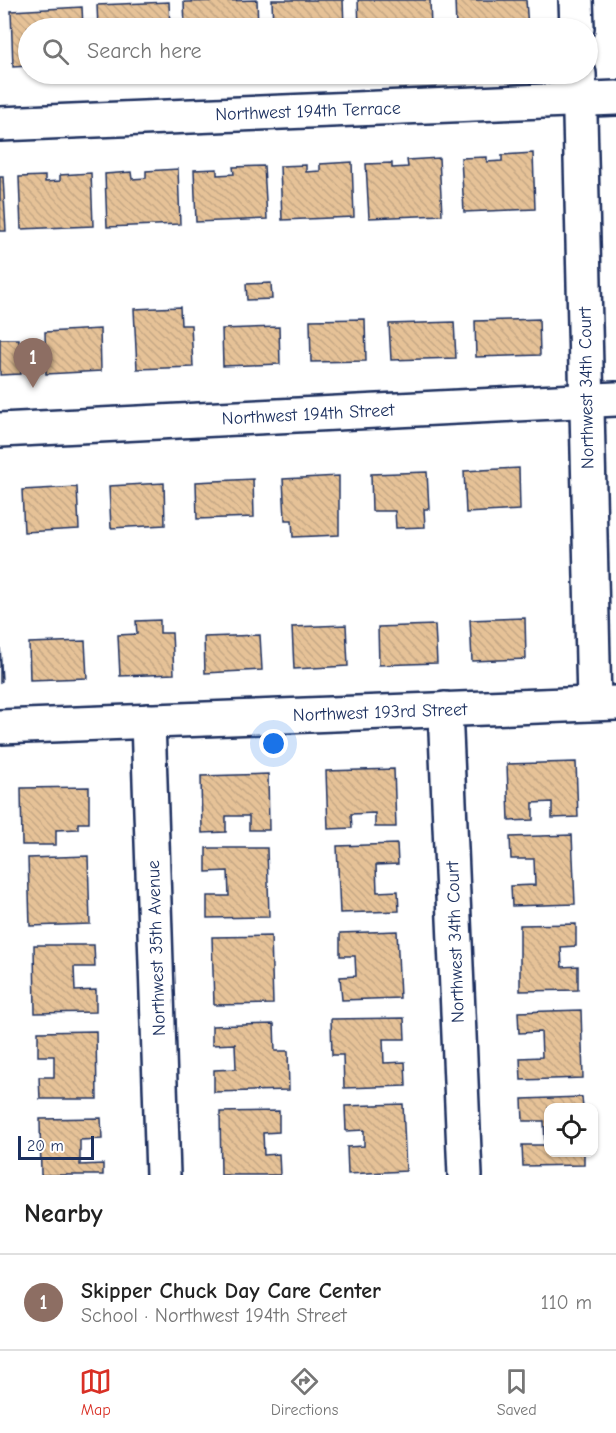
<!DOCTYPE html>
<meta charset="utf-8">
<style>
body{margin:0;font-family:"Comic Neue",sans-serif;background:#f2f2f2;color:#222}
.controls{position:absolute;right:18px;bottom:18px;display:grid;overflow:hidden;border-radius:12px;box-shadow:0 2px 4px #0004}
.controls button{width:54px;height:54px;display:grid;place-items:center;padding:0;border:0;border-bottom:2px solid #e0e0e0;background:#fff;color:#222;font:30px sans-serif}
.scale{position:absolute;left:18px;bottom:15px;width:76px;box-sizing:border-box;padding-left:6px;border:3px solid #1b2f5e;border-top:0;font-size:16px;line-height:21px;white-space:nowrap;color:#1b2f5e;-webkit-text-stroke:4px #fff;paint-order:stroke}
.you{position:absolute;left:274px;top:744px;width:21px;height:21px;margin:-15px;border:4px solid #fff;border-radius:50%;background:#1a73e8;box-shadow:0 0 0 9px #1a73e833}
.badge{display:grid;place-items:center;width:39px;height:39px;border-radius:50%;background:#d93025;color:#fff;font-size:20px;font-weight:700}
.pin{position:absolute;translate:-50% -50px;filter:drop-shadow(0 2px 3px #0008)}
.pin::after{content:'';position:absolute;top:32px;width:21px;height:18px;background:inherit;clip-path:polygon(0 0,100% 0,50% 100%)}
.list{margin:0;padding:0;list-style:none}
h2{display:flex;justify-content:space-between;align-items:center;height:78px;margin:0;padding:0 24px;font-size:26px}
h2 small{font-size:20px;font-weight:400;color:#767676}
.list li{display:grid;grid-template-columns:39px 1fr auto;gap:18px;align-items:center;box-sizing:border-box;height:96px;padding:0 24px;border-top:2px solid #e0e0e0}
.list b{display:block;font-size:22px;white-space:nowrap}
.list p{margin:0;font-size:20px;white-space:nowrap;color:#767676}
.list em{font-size:20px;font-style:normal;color:#767676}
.icon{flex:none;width:33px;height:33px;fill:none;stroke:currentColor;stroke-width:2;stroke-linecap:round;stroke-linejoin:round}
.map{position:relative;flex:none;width:616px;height:1175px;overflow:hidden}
.search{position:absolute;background:#fff;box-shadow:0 2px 4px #0004;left:18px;right:18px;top:18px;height:66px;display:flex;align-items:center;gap:15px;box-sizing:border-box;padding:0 21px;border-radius:33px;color:#767676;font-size:22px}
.sheet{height:174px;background:#fff}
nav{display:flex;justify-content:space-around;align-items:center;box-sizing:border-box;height:84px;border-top:2px solid #e0e0e0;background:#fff;font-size:16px;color:#767676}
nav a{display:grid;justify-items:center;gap:3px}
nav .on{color:#d93025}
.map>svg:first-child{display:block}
</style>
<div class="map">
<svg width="616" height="1175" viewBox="0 0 616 1175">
<defs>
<pattern id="building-back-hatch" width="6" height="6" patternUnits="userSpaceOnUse" patternTransform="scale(1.5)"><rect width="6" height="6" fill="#e6c297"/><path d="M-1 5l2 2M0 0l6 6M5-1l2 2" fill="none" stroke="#c5a785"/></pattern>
</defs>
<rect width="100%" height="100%" fill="#fff"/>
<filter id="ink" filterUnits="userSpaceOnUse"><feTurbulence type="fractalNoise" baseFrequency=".0167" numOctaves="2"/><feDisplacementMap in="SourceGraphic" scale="12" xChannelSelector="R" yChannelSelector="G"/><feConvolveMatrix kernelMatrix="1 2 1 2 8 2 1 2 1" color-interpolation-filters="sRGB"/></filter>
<g filter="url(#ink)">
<!-- building -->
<g fill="url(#building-back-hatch)" stroke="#1b2f5e" stroke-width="1.5">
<path d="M257,0l1,28h-73l-1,-26z"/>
<path d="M272,0h71l1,28h-71z"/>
<path d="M358,0h72l1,28h-72z"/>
<path d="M455,0h71l2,28h-72z"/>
<path d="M169,2l1,26h-72l-1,-23z"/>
<path d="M82,7l1,21h-55v38l-15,1 -2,-56z"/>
<path d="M533,153l2,56 -71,3 -3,-54 26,-1v5l15,-1v-6z"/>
<path d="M439,158l3,57 -73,3 -3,-54 26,-1v5l16,-1 -1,-7z"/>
<path d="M352,162l2,55 -72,3 -2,-54 26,-1v7l14,-1v-7z"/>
<path d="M264,166l3,53 -71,3 -2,-52 23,-1v6l17,-1 -1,-7z"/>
<path d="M178,169l2,55 -73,3 -2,-53 26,-2 1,7 14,-1v-7z"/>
<path d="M91,173l2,53 -72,3 -2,-52 26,-1v6l15,-1v-6z"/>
<path d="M0,177h3l3,54h-6z"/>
<path d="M271,283l1,16 -25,1 -1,-16z"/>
<path d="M180,307l1,18h10l2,42 -56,2 -3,-60z"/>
<path d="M365,319l1,42 -55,1 -1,-42z"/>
<path d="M539,319l1,36 -64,2 -1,-36z"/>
<path d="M454,322l2,36 -65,2 -2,-36z"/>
<path d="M279,327l1,37 -57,2 -1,-37z"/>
<path d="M100,329l1,42 -55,3 -1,-42z"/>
<path d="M0,339h19l2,35 -21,1z"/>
<path d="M519,468l1,42 -54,3 -2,-42z"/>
<path d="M427,472l2,37h-5l1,18 -29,1 -1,-17h-23l-1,-37z"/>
<path d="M339,476v59l-46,2 -1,-17h-7l-2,-41z"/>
<path d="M253,479l1,38 -57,2 -1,-37z"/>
<path d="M164,483l1,42 -54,3 -2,-42z"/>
<path d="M77,487l2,42 -55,3 -2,-42z"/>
<path d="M525,618l1,41 -54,2 -2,-41z"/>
<path d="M160,620v13h12l2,41 -54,2 -2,-41 19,-1 -1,-13z"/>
<path d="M346,625l2,41 -54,3 -2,-42z"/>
<path d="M435,625l2,38 -58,2 -1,-38z"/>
<path d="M260,635l2,35 -57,3 -1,-36z"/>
<path d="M85,641l2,37 -57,2 -1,-37z"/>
<path d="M0,645l2,36 -2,1z"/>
<path d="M576,762l2,55 -26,1v-16l-19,1v17l-24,1 -2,-57z"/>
<path d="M394,769l2,58h-21v-14l-24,1 1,14 -24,1 -2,-58z"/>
<path d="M268,774l1,56h-20v-14h-23v16l-24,1 -1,-57z"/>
<path d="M89,787v36h-11v6l-22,1v15h-34l-1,-57z"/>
<path d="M572,835l3,69 -63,2 -1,-20 24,-1 -1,-26h-23l-1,-22z"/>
<path d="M397,844l1,20 -22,1 1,27 21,-1 1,20 -59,2 -3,-67z"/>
<path d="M206,848h61l2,69 -62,1v-22h22l-1,-25 -22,1z"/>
<path d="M88,856l2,68 -60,2 -2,-68z"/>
<path d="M576,924v22l-15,1 1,20 16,-1v24l-58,1v-66z"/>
<path d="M397,931l3,67 -58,2 -2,-23 16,-1 -1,-20h-15v-23z"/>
<path d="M271,936l2,68 -59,1 -2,-68z"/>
<path d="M34,945h60l1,22h-21l1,24 21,-1v22l-61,1z"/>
<path d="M581,1010l2,68 -62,2 -1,-22 22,-1 -1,-25 -22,1 -1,-21z"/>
<path d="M404,1018l1,21h-22l1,24 21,-1 1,24 -62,2 -1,-33h-11l-1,-36z"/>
<path d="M274,1024l1,27h13l1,39 -75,2v-22l22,-1 -1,-25 -23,1v-19z"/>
<path d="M96,1031l1,68h-57l-1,-22h15v-21h-16v-24z"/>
<path d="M582,1097l1,11h-35v44h36v13l-61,1 -1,-21h23l-1,-24h-21l-1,-22z"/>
<path d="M403,1104l3,67 -58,3 -1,-27 17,-1v-16l-18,1 -1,-25z"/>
<path d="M279,1111v21l-16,1 1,22 15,-1 1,21h-59l-1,-63z"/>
<path d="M101,1118l1,21 -22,1v25l23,-1v11h-62l-1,-56z"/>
</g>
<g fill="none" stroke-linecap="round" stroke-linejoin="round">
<defs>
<g id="minor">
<path d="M576,0l1,28"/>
<path d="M579,74l15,629"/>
<path d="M0,124l616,-26"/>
<path d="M0,430l616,-31"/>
<path d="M445,709l20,466"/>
<path d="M148,721l15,454"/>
<path d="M0,727l616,-24"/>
</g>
</defs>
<!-- minor casing -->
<use href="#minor" stroke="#1b2f5e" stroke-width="38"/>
<!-- minor -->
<use href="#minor" stroke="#fff" stroke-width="33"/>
</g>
</g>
<g text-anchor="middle" stroke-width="4.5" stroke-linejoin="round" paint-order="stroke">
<!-- street labels -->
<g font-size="18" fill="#1b2f5e" stroke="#fff">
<text transform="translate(308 111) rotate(-2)" y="6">Northwest 194th Terrace</text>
<text transform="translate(586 388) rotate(-91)" y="6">Northwest 34th Court</text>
<text transform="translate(308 414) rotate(-3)" y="6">Northwest 194th Street</text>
<text transform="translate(380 712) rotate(-2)" y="6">Northwest 193rd Street</text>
<text transform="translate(455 942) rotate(-92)" y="6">Northwest 34th Court</text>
<text transform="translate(156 948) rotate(-92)" y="6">Northwest 35th Avenue</text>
</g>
</g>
</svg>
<div class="controls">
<button><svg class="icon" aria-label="locate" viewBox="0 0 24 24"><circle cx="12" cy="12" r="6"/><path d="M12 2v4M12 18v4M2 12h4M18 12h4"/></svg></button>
</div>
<div class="scale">20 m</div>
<div class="you"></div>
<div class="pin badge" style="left:33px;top:388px;background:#8d6e63">1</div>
<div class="search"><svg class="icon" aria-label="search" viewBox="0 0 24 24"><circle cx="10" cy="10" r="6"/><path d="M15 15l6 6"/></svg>Search here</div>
</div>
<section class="sheet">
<h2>Nearby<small></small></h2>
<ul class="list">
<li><span class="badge" style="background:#8d6e63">1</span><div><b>Skipper Chuck Day Care Center</b><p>School · Northwest 194th Street</p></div><em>110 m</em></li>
</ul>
</section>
<nav>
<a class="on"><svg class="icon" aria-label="map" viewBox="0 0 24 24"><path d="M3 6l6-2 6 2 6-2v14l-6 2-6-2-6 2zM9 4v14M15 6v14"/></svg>Map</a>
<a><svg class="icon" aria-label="directions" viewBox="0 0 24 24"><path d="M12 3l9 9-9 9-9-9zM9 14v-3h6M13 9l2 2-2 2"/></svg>Directions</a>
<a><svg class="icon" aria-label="saved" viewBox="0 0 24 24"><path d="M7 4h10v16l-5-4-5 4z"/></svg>Saved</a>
</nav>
